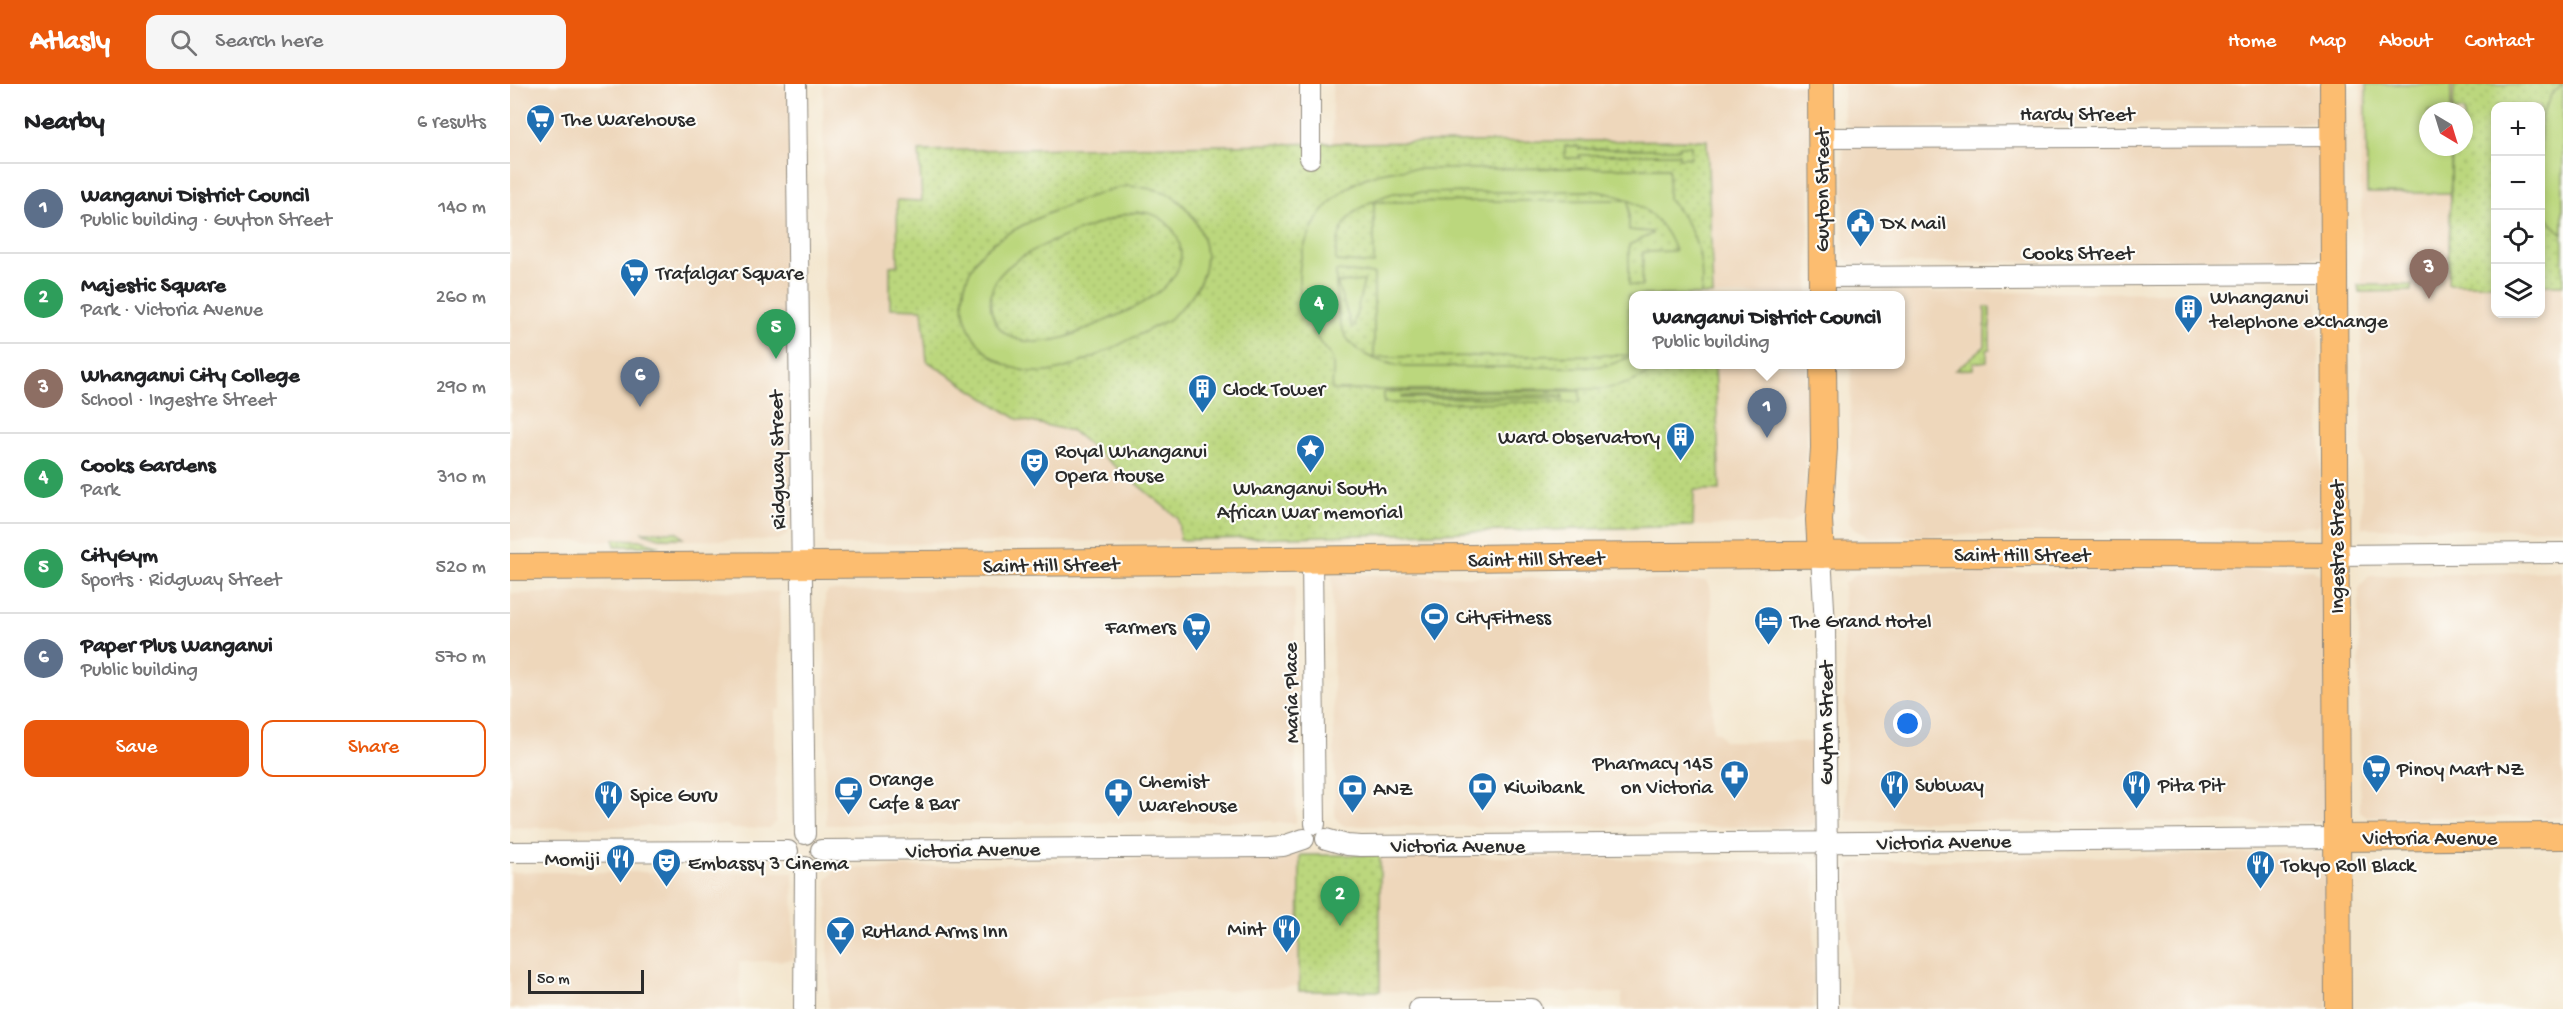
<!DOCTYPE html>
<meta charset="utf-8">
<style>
body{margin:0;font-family:"Gochi Hand",sans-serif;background:#f6f6f6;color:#202124}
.controls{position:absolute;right:18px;top:18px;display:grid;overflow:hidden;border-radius:12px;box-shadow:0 3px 9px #0003}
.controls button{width:54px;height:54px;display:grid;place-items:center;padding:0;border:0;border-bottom:2px solid #e0e0e0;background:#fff;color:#202124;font:30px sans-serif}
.compass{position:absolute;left:1909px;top:18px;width:54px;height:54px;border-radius:50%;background:#fff;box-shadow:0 3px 9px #0003;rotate:142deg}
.scale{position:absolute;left:18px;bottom:15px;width:116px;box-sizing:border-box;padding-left:6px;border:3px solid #2b2b2b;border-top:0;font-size:16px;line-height:21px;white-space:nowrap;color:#2b2b2b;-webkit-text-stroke:4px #fdfcf7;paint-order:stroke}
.you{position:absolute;left:1398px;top:640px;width:21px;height:21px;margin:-15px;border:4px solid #fff;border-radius:50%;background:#1a73e8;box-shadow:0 0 0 9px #1a73e833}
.badge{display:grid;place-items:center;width:39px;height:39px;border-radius:50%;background:#ea580c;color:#fff;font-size:20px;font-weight:700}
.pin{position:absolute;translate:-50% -50px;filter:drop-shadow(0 2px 3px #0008)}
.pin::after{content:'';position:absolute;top:32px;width:21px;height:18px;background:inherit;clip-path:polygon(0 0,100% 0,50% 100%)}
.popup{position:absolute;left:1119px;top:207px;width:276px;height:78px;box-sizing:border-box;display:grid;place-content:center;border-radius:12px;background:#fff;filter:drop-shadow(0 2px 4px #0005);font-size:20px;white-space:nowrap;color:#757577}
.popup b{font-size:22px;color:#202124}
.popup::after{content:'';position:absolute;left:50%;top:100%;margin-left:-12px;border:12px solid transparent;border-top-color:#fff}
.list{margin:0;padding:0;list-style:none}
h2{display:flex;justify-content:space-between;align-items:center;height:78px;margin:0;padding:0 24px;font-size:26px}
h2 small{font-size:20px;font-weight:400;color:#757577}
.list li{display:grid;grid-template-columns:39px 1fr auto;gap:18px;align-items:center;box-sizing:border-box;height:90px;padding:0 24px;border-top:2px solid #e0e0e0}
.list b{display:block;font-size:22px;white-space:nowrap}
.list p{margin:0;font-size:20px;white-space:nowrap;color:#757577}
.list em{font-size:20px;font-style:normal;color:#757577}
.actions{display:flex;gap:12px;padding:18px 24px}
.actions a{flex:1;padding:14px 0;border:2px solid #ea580c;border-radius:12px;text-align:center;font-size:21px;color:#ea580c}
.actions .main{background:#ea580c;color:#fff}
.icon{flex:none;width:33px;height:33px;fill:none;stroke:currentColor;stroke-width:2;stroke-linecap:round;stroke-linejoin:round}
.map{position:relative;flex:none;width:2053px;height:925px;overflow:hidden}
header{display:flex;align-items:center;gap:36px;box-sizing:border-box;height:84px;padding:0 30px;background:#ea580c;color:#fff}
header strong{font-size:28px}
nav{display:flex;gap:33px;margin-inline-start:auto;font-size:21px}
.search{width:420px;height:54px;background:#f6f6f6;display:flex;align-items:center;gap:15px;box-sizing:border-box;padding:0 21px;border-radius:12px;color:#757577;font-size:22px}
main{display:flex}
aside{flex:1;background:#fff}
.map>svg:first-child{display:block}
</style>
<header>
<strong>Atlasly</strong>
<div class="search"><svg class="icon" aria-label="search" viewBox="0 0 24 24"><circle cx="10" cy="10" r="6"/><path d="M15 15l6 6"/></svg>Search here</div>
<nav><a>Home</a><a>Map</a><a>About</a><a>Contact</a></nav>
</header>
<main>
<aside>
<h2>Nearby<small>6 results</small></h2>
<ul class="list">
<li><span class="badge" style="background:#5c6f8a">1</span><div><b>Wanganui District Council</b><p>Public building · Guyton Street</p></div><em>140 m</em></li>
<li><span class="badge" style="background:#2e9e5b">2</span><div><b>Majestic Square</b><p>Park · Victoria Avenue</p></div><em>260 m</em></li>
<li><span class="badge" style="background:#8d6e63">3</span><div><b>Whanganui City College</b><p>School · Ingestre Street</p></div><em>290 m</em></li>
<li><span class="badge" style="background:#2e9e5b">4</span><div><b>Cooks Gardens</b><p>Park</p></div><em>310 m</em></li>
<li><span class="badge" style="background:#2e9e5b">5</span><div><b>CityGym</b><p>Sports · Ridgway Street</p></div><em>520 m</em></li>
<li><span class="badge" style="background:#5c6f8a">6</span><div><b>Paper Plus Wanganui</b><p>Public building</p></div><em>570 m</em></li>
</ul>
<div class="actions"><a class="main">Save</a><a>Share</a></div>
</aside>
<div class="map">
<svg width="2053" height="925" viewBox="0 0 2053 925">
<defs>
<pattern id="green-dots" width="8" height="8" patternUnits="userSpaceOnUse" patternTransform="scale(1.5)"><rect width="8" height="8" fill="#bbd77d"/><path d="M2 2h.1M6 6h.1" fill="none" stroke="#a1b96c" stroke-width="1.8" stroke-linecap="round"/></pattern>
</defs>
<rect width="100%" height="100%" fill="#fdfcf7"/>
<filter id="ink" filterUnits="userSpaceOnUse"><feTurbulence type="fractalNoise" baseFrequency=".0167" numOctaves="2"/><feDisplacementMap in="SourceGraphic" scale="12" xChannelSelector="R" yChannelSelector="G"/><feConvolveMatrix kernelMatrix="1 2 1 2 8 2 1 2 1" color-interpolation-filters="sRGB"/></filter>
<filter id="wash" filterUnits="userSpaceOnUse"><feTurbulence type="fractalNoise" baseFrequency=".008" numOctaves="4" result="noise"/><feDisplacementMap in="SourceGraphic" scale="24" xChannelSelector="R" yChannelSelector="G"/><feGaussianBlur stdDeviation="1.35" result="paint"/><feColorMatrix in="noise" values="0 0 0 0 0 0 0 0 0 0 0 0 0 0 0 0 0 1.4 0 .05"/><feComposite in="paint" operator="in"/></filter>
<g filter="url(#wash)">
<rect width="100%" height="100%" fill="#f3e5cc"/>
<!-- built -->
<g fill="#eed7bb" fill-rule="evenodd">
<path d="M0,0h279l4,434 -6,17 -9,5 -268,1z"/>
<path d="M313,0h480l2,60 -386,7 3,50 -25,-1 1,66h-8v42l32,1 95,110 55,11 107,88 1,22 -350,5 -5,-3z"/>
<path d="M822,0h479l-3,211h-95l-6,-155 -374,3z"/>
<path d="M1333,0h480l-1,39 -471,5 -7,-6z"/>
<path d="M1851,0h202v445l-201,-1zM1986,22h44v208h-44zM1918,27h36v36h-36z"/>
<path d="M1340,60l473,2 5,102 -8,9 -470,7 -6,-6 -1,-108z"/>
<path d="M1356,208l441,1 11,11 4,216 -5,6 -447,11 -16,-8 -5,-6 2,-158 49,-1v-68l-37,-1z"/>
<path d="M1205,281h93l-3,150 -13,9 -99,2 1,-36 26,-1z"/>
<path d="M1801,485l16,11 5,235 -13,7 -471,-1 -2,-2 -2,-236 12,-9z"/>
<path d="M2053,487v246h-195l-8,-6 -1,-224 10,-11z"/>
<path d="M822,490l374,7 5,10 2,140 5,1 6,9 91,1v81l-6,4 -464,-1 -6,-4 -4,-6z"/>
<path d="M785,502l1,237h-23l-1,-2 -247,2v-2l-11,1 -1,2 -187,1 -1,-229 3,-5z"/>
<path d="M177,506l92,2 2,117 -6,1 1,111 -7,7 -37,1 -5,-4 -217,3v-234z"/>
<path d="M1810,768l7,11v146h-477l-2,-137 3,-7 6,-3z"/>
<path d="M790,771l-1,131 -187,12 -33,11h-250l-2,-130 10,-10z"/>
<path d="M870,771l427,8 8,8 -2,138h-191v-16l-242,-2z"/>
<path d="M0,788h283l1,88 -55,2 1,47h-230z"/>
</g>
<!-- green -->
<g fill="url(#green-dots)" stroke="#738154" stroke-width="1.5">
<path d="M1944,0h109v201h-22l-1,-179h-44l-1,178h-47l4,-137h12v-36h-11z"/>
<path d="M1197,56l6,155 -79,1v68l81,1 5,125h-26l-1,36 -513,14 -2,-22 -106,-87 -55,-12 -90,-58 -5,-52 -32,-1v-42l8,-1 -1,-65 25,1 -3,-50 414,-8z"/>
<path d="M1848,201h54l-1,6 -52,1z"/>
<path d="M1475,223h5v42l-3,1v11l-14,2v6l-17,1 29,-24z"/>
<path d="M131,448h36l6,6h-23z"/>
<path d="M104,455l26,1 20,6h-45z"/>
<path d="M790,771h80v136h-81z"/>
</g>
<!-- pitch -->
<g fill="#bbd77d" stroke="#738154" stroke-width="1.5" fill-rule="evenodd">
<path d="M1856,0h85v27h-23v36h23v46h-84z"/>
<path d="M2053,0v150l-11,-10 -12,-20 1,-86 10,-23z"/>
<path d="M1055,62h13l1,3h100v-3h12v11l-12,1v-4l-100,1v3h-14z"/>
<path d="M1159,84l-1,31c27,27 37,59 33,96h-72v60l-255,2v-83l-38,-3c0,59 4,84 68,96h188l17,-2 24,-9 1,8 27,1c-17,14 -37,21 -59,24l-270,1c0,-9 3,-23 0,-32 -2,-4 -8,-9 -11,-14 -9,-13 -16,-26 -19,-41 -12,-51 16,-103 63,-125 14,-6 29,-8 44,-9zM1084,107c37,4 69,24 81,60l-32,1 -1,34 -13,-1v-40l23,-11 -1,-2 -22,-2v-30l-255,2v62l-38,-3c-1,-41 22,-57 58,-68z"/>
<path d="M617,102c13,1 25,2 37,6 13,5 23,16 30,27 25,40 7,74 -26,101 -31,15 -90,49 -121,52 -65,5 -110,-63 -67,-117 22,-27 113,-62 147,-69zM628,128c17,0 28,7 37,21 30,56 -62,83 -98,100 -29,13 -78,17 -86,-24 -2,-12 1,-25 9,-34 22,-28 92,-48 125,-61z"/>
<path d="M854,197l-10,42 1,3 -3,2 -15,-45z"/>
<path d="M1053,307h17v11l-196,1v-11zM1053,311v3h-162v-2z"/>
</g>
</g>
<g filter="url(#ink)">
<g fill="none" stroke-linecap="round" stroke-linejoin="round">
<defs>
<g id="minor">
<path d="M286,0l9,750"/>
<path d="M1311,54l513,-2"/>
<path d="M800,74v-74"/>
<path d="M1312,193l513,-3"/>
<path d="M1311,471l4,71 3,383"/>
<path d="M1826,471l227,-2"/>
<path d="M802,477l3,263"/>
<path d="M816,755l21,6 14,1 977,-8"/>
<path d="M311,766l448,-3 14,-1 21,-7"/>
<path d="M0,768l278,-1"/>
<path d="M294,925l1,-142"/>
<path d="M909,925h112"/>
</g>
<g id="major">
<path d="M1311,0l1,212"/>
<path d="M1823,0l5,925"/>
<path d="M1311,471l-2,-35 5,-72 -1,-84"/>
<path d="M0,483c609,-2 1217,-17 1826,-12"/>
<path d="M1828,754l225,-2"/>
</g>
</defs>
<!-- minor casing -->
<use href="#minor" stroke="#8f887c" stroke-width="22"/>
<!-- major casing -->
<use href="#major" stroke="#8f887c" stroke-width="28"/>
<!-- minor -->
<use href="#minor" stroke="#fff" stroke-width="20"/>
<!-- major -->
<use href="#major" stroke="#fcbd6f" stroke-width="26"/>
</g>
</g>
<!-- icons -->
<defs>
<symbol id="supermarket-pin" viewBox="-11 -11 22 30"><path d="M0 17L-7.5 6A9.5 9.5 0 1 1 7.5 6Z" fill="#1f6fb2" stroke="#fdfcf7"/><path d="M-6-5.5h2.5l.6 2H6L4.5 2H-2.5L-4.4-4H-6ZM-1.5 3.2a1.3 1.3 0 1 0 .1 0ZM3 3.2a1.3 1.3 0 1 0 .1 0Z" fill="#fff"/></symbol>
<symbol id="civic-pin" viewBox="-11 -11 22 30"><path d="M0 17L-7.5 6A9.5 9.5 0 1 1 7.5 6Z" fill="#1f6fb2" stroke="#fdfcf7"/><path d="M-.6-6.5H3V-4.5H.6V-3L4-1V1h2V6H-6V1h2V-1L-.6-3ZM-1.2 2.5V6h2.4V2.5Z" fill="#fff"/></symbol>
<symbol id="building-pin" viewBox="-11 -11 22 30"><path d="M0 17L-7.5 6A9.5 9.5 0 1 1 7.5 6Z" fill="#1f6fb2" stroke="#fdfcf7"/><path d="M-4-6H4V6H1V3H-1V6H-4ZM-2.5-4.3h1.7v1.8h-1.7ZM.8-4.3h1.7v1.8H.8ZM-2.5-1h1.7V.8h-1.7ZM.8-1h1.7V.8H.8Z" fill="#fff"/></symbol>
<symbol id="sight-pin" viewBox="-11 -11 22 30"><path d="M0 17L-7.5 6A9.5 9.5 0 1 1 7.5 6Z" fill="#1f6fb2" stroke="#fdfcf7"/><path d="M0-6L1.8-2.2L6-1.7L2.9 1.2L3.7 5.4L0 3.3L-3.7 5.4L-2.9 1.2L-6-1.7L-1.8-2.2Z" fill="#fff"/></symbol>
<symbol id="theatre-pin" viewBox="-11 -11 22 30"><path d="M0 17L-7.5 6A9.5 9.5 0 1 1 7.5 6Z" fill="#1f6fb2" stroke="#fdfcf7"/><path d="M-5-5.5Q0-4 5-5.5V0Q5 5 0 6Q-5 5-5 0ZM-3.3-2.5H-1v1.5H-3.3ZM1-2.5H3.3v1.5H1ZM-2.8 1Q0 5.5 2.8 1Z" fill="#fff"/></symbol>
<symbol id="stadium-pin" viewBox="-11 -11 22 30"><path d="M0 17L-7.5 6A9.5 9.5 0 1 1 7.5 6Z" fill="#1f6fb2" stroke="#fdfcf7"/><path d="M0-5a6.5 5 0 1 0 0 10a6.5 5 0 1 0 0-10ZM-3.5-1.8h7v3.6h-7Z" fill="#fff"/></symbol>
<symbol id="hotel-pin" viewBox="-11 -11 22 30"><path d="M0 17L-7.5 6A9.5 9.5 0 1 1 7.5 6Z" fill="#1f6fb2" stroke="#fdfcf7"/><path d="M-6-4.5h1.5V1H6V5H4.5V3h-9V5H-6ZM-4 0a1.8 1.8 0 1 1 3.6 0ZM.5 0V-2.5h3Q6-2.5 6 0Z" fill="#fff"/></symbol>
<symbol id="pharmacy-pin" viewBox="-11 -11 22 30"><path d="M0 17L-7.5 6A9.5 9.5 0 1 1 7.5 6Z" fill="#1f6fb2" stroke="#fdfcf7"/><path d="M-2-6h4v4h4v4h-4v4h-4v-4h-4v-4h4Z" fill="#fff"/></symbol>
<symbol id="restaurant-pin" viewBox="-11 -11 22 30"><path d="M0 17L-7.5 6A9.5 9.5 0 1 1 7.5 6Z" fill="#1f6fb2" stroke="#fdfcf7"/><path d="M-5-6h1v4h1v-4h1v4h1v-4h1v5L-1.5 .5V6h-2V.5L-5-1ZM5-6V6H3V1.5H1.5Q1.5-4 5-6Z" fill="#fff"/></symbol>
<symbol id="bank-pin" viewBox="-11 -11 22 30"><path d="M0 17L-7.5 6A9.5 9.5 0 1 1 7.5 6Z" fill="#1f6fb2" stroke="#fdfcf7"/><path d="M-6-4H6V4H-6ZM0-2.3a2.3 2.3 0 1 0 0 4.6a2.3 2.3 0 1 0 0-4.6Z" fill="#fff"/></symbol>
<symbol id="cafe-pin" viewBox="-11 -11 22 30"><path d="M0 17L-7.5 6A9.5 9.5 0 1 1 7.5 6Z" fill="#1f6fb2" stroke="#fdfcf7"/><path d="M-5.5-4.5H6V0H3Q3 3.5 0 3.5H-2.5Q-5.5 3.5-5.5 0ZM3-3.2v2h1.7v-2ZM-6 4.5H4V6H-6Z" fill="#fff"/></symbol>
<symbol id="bar-pin" viewBox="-11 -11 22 30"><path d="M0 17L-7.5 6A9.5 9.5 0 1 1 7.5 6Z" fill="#1f6fb2" stroke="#fdfcf7"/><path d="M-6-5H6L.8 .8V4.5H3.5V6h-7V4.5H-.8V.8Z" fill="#fff"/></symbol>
</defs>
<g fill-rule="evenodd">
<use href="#supermarket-pin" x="14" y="18" width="33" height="45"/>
<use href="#civic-pin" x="1334" y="122" width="33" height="45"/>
<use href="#supermarket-pin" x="108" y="172" width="33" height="45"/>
<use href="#building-pin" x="1662" y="208" width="33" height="45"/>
<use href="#building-pin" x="676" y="288" width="33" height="45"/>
<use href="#building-pin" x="1154" y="336" width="33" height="45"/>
<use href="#sight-pin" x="784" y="348" width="33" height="45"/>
<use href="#theatre-pin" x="508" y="362" width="33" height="45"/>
<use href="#stadium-pin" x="908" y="516" width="33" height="45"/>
<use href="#hotel-pin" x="1242" y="520" width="33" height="45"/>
<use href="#supermarket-pin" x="670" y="526" width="33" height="45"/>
<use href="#supermarket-pin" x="1850" y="668" width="33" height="45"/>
<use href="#pharmacy-pin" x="1208" y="674" width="33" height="45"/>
<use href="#restaurant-pin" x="1368" y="684" width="33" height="45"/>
<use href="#restaurant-pin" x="1610" y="684" width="33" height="45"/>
<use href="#bank-pin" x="956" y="686" width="33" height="45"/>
<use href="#bank-pin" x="826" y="688" width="33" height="45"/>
<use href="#cafe-pin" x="322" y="690" width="33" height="45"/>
<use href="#pharmacy-pin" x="592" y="692" width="33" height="45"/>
<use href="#restaurant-pin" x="82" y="694" width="33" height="45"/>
<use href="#restaurant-pin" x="94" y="758" width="33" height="45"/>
<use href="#theatre-pin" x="140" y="762" width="33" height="45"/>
<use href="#restaurant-pin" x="1734" y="764" width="33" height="45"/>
<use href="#restaurant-pin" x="760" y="828" width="33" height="45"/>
<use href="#bar-pin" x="314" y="830" width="33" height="45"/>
</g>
<g text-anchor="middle" stroke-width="4.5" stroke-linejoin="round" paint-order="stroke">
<!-- street labels -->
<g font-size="21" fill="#2b2b2b" stroke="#fdfcf7">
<text x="1567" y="36">Hardy Street</text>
<text transform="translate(1311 106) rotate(-90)" y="7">Guyton Street</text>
<text x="1568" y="175">Cooks Street</text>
<text transform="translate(266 376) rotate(-91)" y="7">Ridgway Street</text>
<text transform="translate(1826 463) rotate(-90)" y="7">Ingestre Street</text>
<text x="1512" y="477">Saint Hill Street</text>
<text transform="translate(1026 474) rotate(-1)" y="7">Saint Hill Street</text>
<text transform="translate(541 480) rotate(-1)" y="7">Saint Hill Street</text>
<text transform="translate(780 609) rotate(-91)" y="7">Maria Place</text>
<text transform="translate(1315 639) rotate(-90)" y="7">Guyton Street</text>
<text x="1920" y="760">Victoria Avenue</text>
<text transform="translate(1434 757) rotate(-1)" y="7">Victoria Avenue</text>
<text x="948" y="768">Victoria Avenue</text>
<text transform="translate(463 765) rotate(-1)" y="7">Victoria Avenue</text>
</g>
<!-- poi labels -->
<g font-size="21" fill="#2b2b2b" stroke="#fdfcf7" text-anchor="start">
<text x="52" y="41">The Warehouse</text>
<text x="1371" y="145">DX Mail</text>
<text x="146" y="195">Trafalgar Square</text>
<text x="1700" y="219">Whanganui<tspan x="1700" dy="24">telephone exchange</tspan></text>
<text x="713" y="311">Clock Tower</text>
<text x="1150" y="359" text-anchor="end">Ward Observatory</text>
<text x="545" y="373">Royal Whanganui<tspan x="545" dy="24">Opera House</tspan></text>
<text x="800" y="410" text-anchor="middle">Whanganui South<tspan x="800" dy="24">African War memorial</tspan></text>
<text x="946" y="539">CityFitness</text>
<text x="1280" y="543">The Grand Hotel</text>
<text x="666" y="549" text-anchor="end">Farmers</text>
<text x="1203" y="685" text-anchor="end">Pharmacy 145<tspan x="1203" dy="24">on Victoria</tspan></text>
<text x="1887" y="691">Pinoy Mart NZ</text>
<text x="359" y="701">Orange<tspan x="359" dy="24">Cafe &amp; Bar</tspan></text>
<text x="629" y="703">Chemist<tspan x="629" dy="24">Warehouse</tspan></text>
<text x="1405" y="707">Subway</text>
<text x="1648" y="707">Pita Pit</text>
<text x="994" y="709">Kiwibank</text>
<text x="863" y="711">ANZ</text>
<text x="120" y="717">Spice Guru</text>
<text x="90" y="781" text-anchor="end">Momiji</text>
<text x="178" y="785">Embassy 3 Cinema</text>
<text x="1771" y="787">Tokyo Roll Black</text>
<text x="755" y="851" text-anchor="end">Mint</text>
<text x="352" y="853">Rutland Arms Inn</text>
</g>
</g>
</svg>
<div class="controls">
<button>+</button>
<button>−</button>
<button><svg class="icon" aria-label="locate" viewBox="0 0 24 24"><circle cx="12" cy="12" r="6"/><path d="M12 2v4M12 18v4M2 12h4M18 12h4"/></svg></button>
<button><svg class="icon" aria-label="layers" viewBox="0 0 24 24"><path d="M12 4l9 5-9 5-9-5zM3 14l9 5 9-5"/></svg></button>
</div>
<svg class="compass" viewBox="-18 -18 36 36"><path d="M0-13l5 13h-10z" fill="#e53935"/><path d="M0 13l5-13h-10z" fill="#757577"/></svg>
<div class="scale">50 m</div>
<div class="you"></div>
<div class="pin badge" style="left:1257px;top:354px;background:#5c6f8a">1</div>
<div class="popup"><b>Wanganui District Council</b>Public building</div>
<div class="pin badge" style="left:830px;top:842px;background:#2e9e5b">2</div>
<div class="pin badge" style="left:1919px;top:215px;background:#8d6e63">3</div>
<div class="pin badge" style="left:809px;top:251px;background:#2e9e5b">4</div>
<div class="pin badge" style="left:266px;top:275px;background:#2e9e5b">5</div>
<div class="pin badge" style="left:130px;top:323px;background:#5c6f8a">6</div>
</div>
</main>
